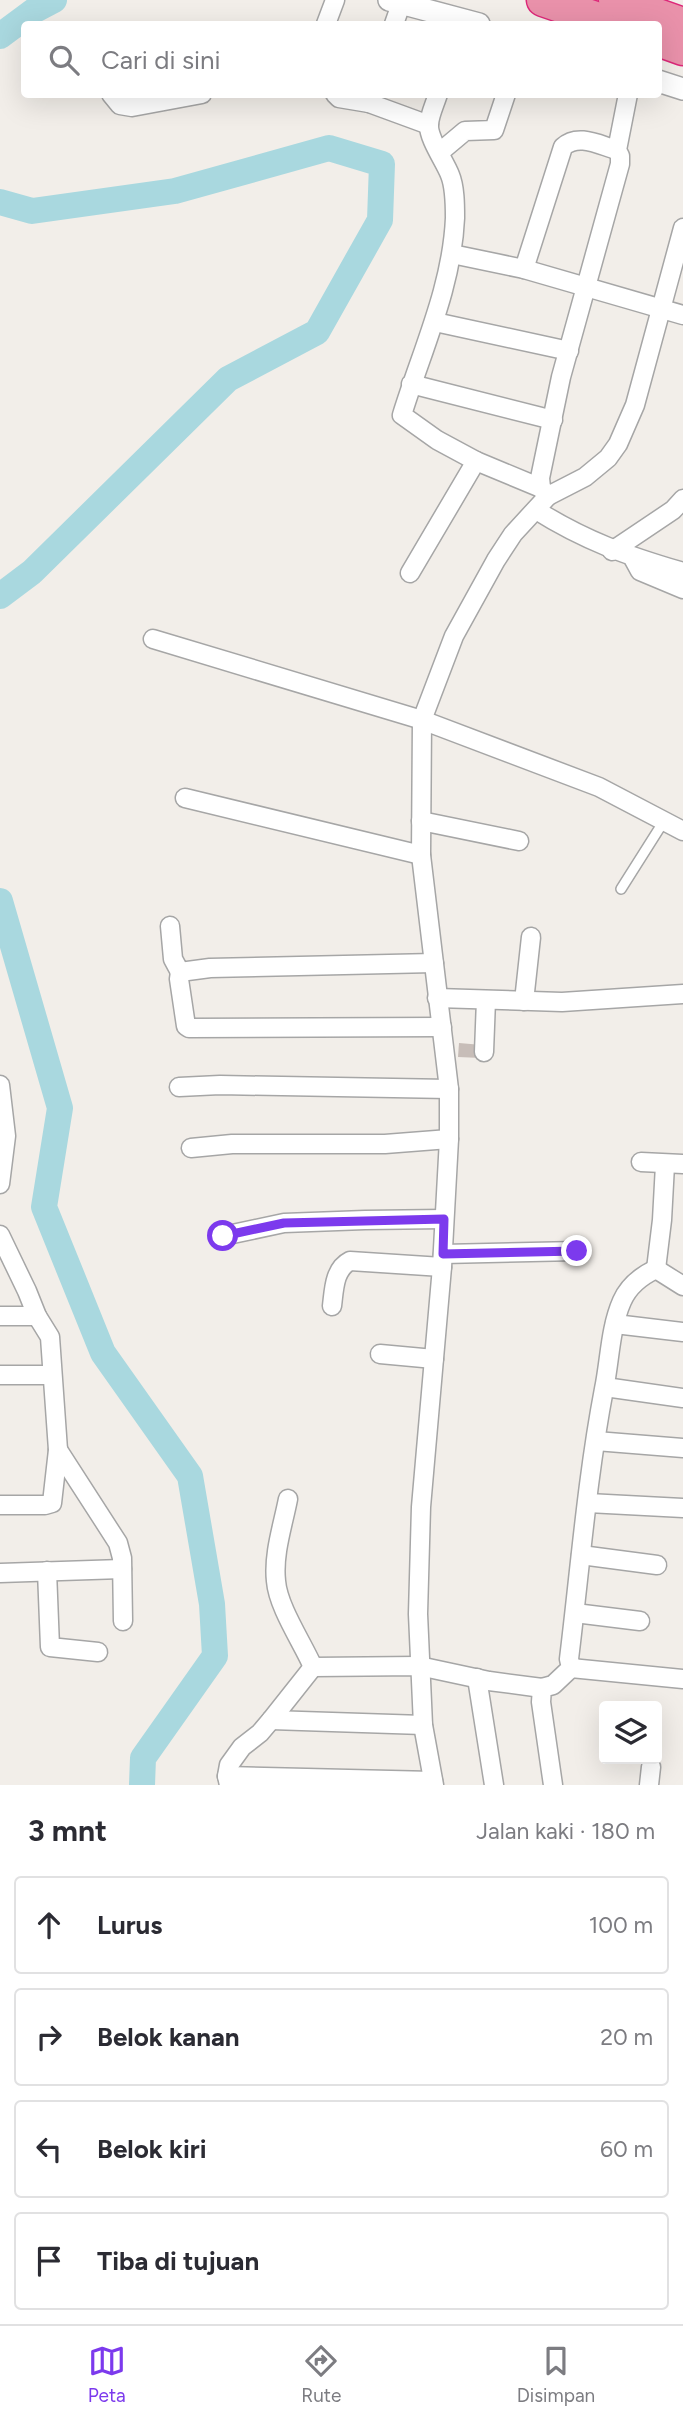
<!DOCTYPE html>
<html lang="id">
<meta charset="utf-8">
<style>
body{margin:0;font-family:Figtree,sans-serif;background:#f2f2f3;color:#2b2b33}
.controls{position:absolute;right:21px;bottom:21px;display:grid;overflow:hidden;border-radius:7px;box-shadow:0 7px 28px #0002}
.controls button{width:63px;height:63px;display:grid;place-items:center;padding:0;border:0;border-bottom:2px solid #e1e1e2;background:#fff;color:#2b2b33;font:35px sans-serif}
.stop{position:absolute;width:21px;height:21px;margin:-16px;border:5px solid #7c3aed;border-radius:50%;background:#fff}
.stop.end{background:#7c3aed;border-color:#fff;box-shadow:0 2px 7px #0008}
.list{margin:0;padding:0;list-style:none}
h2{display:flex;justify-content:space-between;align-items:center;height:91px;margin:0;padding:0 28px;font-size:30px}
h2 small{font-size:23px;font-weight:400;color:#7c7c81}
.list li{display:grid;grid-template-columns:46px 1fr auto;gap:21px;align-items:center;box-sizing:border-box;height:98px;margin:0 14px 14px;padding:0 14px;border:2px solid #e1e1e2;border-radius:7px}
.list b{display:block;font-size:26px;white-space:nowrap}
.list em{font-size:23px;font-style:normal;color:#7c7c81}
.icon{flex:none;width:38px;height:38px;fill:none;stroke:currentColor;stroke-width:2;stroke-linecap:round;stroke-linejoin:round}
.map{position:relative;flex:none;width:683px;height:1785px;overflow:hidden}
.search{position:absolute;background:#fff;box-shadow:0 7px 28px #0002;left:21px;right:21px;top:21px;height:77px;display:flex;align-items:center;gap:18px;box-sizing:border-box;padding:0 24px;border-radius:7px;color:#7c7c81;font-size:26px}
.sheet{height:539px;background:#fff}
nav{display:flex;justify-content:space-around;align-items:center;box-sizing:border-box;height:98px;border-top:2px solid #e1e1e2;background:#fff;font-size:19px;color:#7c7c81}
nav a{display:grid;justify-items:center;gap:4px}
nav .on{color:#7c3aed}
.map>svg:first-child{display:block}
</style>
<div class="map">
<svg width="683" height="1785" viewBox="0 0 683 1785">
<rect width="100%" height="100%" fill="#f2eee9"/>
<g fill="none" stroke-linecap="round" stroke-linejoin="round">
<!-- river -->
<g stroke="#a9d8df" stroke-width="26">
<path d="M0,36l35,-26 19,-10"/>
<path d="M0,202l32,9 143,-20 154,-43 53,16 -2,56 -63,112 -89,47 -196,193 -32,24"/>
<path d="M0,901l60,207 -16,99 59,146 87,123 22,128 3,52 -72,102 -1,27"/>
</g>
</g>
<!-- building -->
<path fill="#c7bdb8" d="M459,1043l23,2 -1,13 -23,-1z"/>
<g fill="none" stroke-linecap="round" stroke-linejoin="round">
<defs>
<path id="service" d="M621,889l43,-68"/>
<g id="minor">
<path d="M326,24l9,-24"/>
<path d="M394,24l7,-20"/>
<path d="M111,94l9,11 12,2 70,-13"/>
<path d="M335,94l4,4 30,5"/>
<path d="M371,94l-2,9 60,22"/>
<path d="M438,94c-3,10 -9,22 -9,31 -1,13 16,37 21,50 5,12 5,30 5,43 -3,69 -33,132 -53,197l35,25 39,21"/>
<path d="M440,152l25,-21 29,-1 12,-36"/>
<path d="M452,254l72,15 159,46"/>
<path d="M524,269l39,-122c15,-14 36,-2 54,3"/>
<path d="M435,322l134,29"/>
<path d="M411,384l142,36"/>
<path d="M548,496l37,-19 23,-19 10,-14 17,-39 48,-177"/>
<path d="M536,510c49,31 92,46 147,62"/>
<path d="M612,551l61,-41 10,-11"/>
<path d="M634,560l6,11 43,18"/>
<path d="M410,573l66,-112 65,27"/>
<path d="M153,639l269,81 177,67 84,44"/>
<path d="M185,798l236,57"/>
<path d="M421,821l98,20"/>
<path d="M170,926l3,33 7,13 30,-4 224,-5"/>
<path d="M180,972l-1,7 7,47 3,2 253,-1"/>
<path d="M437,998l125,4 121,-8"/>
<path d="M524,1001l7,-64"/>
<path d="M484,1052l2,-52"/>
<path d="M0,1085l6,51 -6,48"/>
<path d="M179,1087l41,-2 229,4"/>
<path d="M191,1148l41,-4h153l64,-5"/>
<path d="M641,1162l42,2"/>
<path d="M0,1235l27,56 10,25 13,21 8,113 -6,53 -7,2h-45"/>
<path d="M223,1236l61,-13 81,-3 79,-1"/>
<path d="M443,1254l134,-3"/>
<path d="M656,1269l6,-49 3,-55"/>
<path d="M332,1306c2,-16 2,-37 18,-45l92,6"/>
<path d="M0,1316h37"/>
<path d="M615,1324l68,8"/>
<path d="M380,1354l54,5"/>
<path d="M0,1375h52"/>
<path d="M605,1387l78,11"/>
<path d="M596,1441l87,7"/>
<path d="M58,1450l60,93 4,15 1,63"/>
<path d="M288,1499c-5,26 -15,55 -12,82 2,26 26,61 37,86l106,-1 70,15 53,7"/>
<path d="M588,1503l95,5"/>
<path d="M581,1555l76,10"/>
<path d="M47,1571l3,76 48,5"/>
<path d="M0,1573l122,-4"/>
<path d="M575,1613l65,8"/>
<path d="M571,1668l112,11"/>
<path d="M477,1678l17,107"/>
<path d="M271,1720l152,5"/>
<path d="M227,1776l206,5"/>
<path d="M229,1785l-2,-9 2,-11 13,-18 18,-14 11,-13 42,-53"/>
<path d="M434,1785l-11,-60 -5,-111 3,-107 21,-240 7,-128v-50l-28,-234 1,-135 32,-84 42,-76 17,-26 35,-38 -7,-8 -1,-10 21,-101 59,-213v-8l-3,-6 11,-56"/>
<path d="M553,1785l-12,-83 1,-14 11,-3 18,-17 -2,-9c11,-90 18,-181 35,-270 6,-29 6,-61 18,-88 7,-16 19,-25 34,-32l27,17"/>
<path d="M649,1785l2,-18"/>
</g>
<g id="tertiary">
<path d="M389,0l90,24"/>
<path d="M658,81l25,8"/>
</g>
<g id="motorway">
<path d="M543,0l70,24"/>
<path d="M615,0l68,24"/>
<path d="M658,40l25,9"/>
</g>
</defs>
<!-- service casing -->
<use href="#service" stroke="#a6a6a6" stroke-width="12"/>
<!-- minor casing -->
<use href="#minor" stroke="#a6a6a6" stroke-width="21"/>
<!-- tertiary casing -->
<use href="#tertiary" stroke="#a6a6a6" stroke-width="24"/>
<!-- motorway casing -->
<use href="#motorway" stroke="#dd2879" stroke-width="35"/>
<!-- service -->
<use href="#service" stroke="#fff" stroke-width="9"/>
<!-- minor -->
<use href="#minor" stroke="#fff" stroke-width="18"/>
<!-- tertiary -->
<use href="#tertiary" stroke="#fff" stroke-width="21"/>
<!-- motorway -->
<use href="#motorway" stroke="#e991aa" stroke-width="32"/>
</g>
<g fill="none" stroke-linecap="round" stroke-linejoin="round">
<!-- route -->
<path stroke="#7c3aed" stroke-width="9" d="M223,1236l61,-13 160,-4 -1,35 134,-3"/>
</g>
</svg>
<div class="controls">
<button><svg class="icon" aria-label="layers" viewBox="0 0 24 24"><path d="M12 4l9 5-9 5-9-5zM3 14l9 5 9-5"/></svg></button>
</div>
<div class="stop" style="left:223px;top:1236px"></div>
<div class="stop end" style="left:577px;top:1251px"></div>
<div class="search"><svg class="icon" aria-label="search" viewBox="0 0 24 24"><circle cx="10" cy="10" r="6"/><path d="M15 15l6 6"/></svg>Cari di sini</div>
</div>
<section class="sheet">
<h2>3 mnt<small>Jalan kaki · 180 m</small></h2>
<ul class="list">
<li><svg class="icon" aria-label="ahead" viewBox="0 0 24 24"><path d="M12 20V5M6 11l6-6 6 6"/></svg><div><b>Lurus</b></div><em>100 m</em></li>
<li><svg class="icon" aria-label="right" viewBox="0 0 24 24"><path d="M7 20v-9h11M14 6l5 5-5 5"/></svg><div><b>Belok kanan</b></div><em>20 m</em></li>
<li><svg class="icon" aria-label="left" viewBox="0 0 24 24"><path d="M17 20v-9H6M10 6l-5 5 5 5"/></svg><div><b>Belok kiri</b></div><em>60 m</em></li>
<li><svg class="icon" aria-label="arrive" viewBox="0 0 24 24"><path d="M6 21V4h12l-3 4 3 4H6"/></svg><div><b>Tiba di tujuan</b></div></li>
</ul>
</section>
<nav>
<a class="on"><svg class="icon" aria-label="map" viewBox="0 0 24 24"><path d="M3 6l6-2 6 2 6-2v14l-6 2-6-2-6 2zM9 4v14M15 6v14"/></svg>Peta</a>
<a><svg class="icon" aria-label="directions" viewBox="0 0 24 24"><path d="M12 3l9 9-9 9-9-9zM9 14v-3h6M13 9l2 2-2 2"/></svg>Rute</a>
<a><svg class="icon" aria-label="saved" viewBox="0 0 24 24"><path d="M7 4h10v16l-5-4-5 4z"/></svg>Disimpan</a>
</nav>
